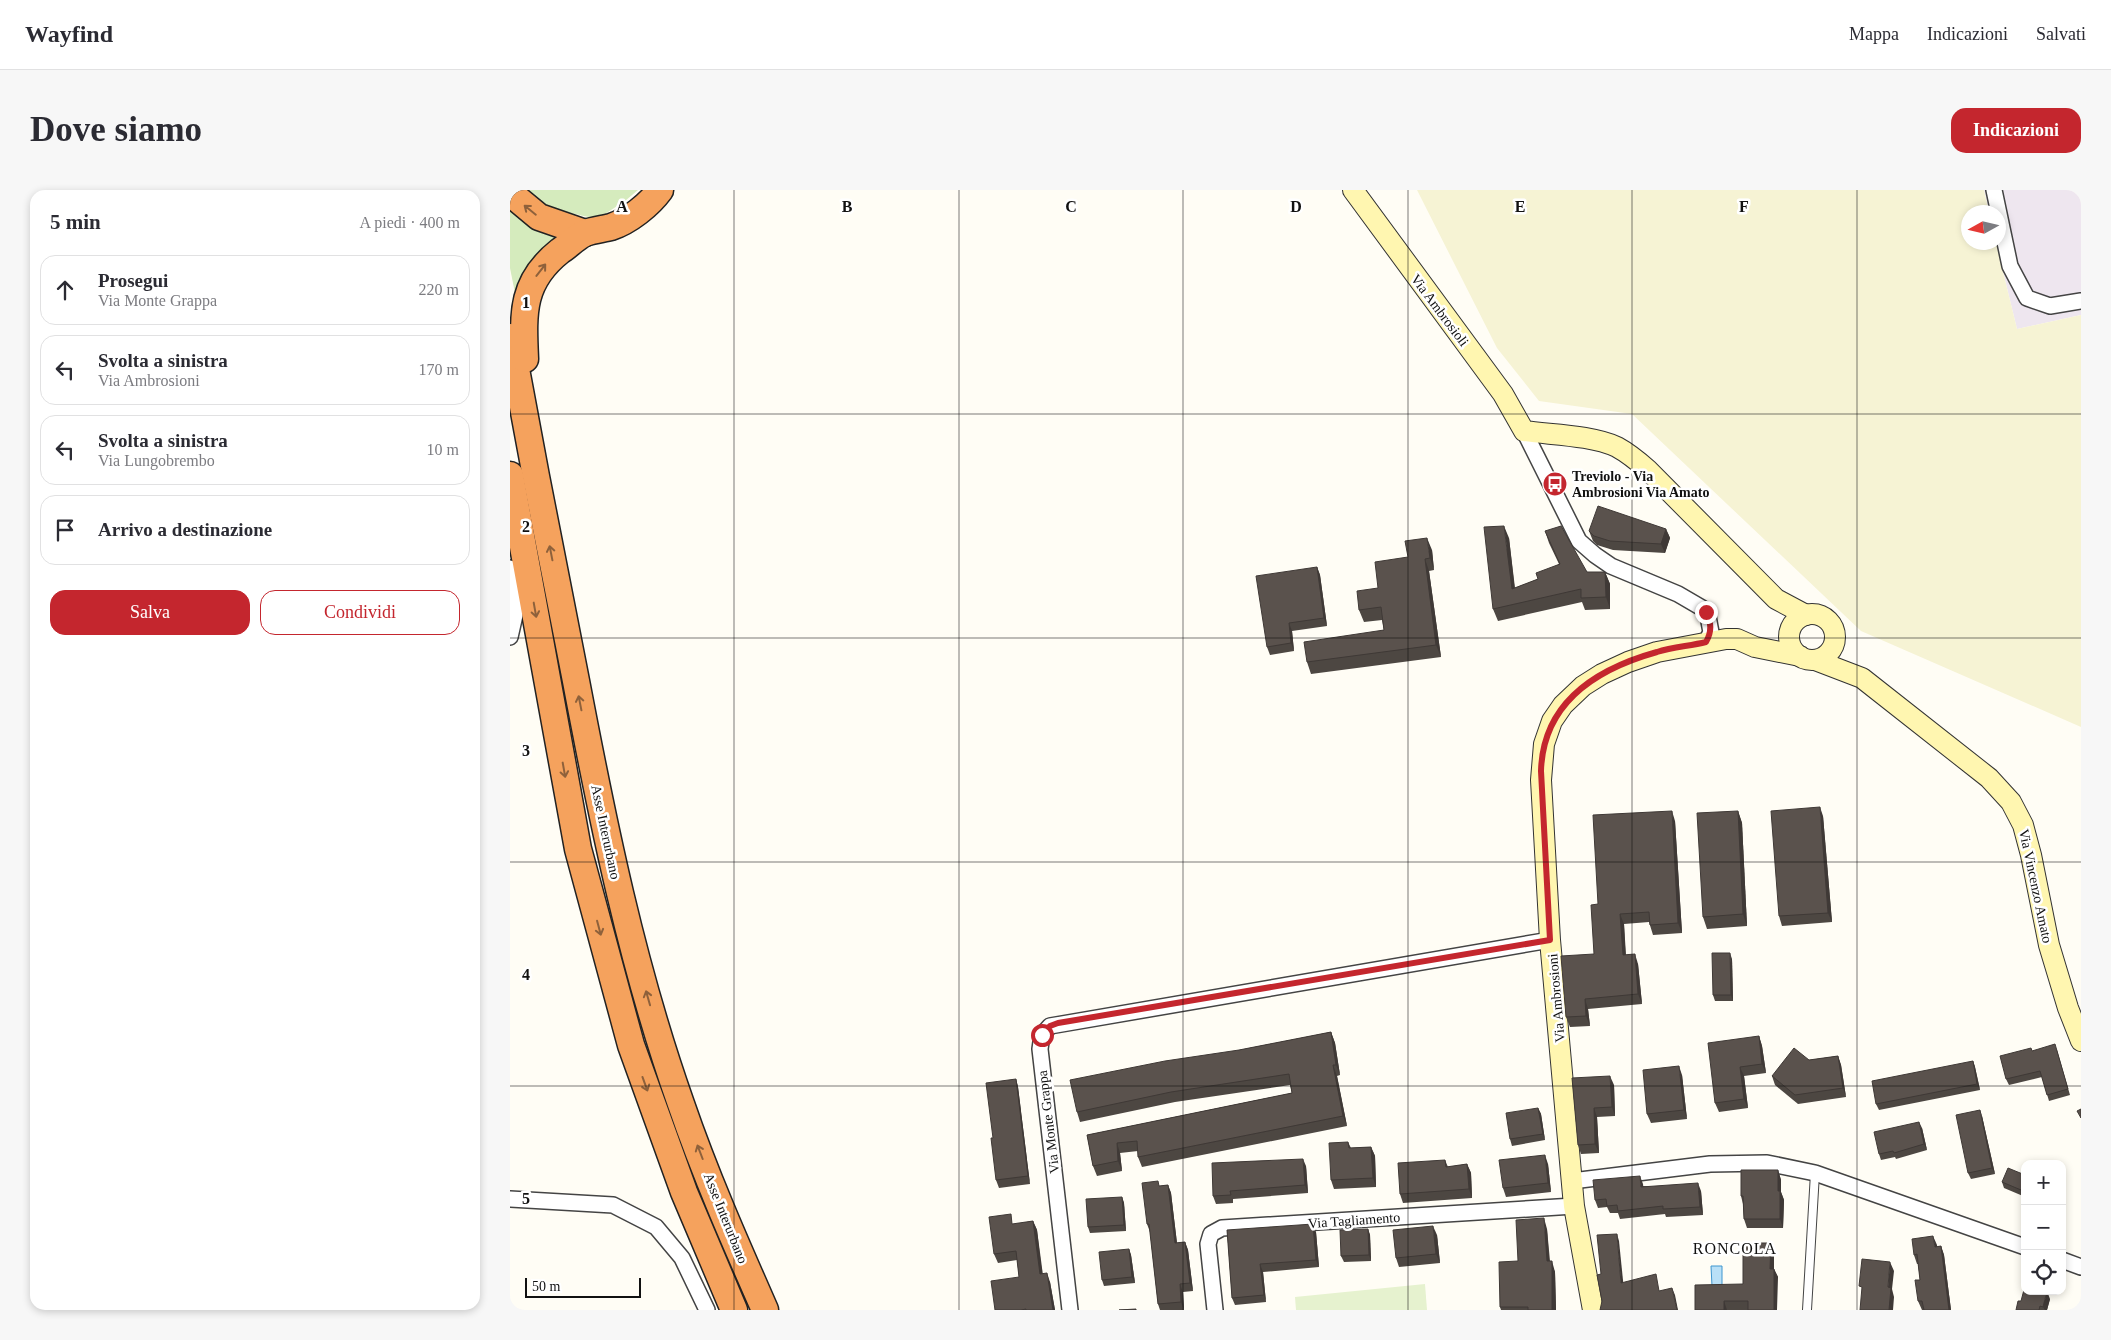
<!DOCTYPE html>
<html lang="it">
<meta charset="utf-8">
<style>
body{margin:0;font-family:Georgia,serif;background:#f7f7f7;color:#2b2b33}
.controls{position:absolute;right:15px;bottom:15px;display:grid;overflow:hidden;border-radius:10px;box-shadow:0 2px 8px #0003}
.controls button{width:45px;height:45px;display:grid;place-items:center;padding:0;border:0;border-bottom:1px solid #e1e1e2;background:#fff;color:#2b2b33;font:25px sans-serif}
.compass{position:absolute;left:1451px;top:15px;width:45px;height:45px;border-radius:50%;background:#fff;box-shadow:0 2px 8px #0003;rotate:262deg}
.scale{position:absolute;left:15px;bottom:12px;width:116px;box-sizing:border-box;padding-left:5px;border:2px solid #111;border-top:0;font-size:14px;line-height:18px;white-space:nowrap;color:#111;-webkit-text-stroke:4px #fff;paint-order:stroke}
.stop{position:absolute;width:15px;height:15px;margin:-11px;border:4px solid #c4262e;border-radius:50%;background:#fff}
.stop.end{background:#c4262e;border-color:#fff;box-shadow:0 1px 5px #0008}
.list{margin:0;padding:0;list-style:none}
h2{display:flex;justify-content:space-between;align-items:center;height:65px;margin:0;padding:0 20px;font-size:21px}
h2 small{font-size:16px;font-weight:400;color:#7c7c81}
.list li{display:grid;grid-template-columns:32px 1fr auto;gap:15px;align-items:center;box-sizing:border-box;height:70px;margin:0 10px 10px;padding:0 10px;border:1px solid #e1e1e2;border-radius:15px}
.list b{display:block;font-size:19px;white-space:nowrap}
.list p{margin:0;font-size:16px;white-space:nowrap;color:#7c7c81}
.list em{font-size:16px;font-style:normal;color:#7c7c81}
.actions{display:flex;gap:10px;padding:15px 20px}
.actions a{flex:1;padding:11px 0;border:1px solid #c4262e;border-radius:15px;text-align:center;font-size:18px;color:#c4262e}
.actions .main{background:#c4262e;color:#fff}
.icon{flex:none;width:28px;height:28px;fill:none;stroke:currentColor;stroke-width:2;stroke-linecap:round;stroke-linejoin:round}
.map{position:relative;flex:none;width:1571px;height:1120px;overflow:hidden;border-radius:15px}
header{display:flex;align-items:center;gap:30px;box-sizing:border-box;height:70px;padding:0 25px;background:#fff;border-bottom:1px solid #e1e1e2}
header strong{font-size:24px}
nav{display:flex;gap:28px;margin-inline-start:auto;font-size:18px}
.intro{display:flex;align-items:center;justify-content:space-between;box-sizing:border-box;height:120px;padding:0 30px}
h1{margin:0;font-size:35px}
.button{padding:12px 22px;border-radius:15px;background:#c4262e;color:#fff;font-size:18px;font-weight:700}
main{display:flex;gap:30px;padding:0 30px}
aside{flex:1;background:#fff;border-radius:15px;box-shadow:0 2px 8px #0003}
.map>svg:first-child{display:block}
</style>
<header>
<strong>Wayfind</strong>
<nav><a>Mappa</a><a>Indicazioni</a><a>Salvati</a></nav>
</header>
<div class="intro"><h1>Dove siamo</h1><a class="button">Indicazioni</a></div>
<main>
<aside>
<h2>5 min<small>A piedi · 400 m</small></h2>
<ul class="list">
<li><svg class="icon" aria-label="ahead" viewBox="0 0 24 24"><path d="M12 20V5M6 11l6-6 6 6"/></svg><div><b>Prosegui</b><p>Via Monte Grappa</p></div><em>220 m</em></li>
<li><svg class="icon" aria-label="left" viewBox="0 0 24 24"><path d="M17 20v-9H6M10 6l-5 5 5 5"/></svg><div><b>Svolta a sinistra</b><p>Via Ambrosioni</p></div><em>170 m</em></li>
<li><svg class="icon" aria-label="left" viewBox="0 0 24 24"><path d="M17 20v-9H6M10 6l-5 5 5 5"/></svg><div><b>Svolta a sinistra</b><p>Via Lungobrembo</p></div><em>10 m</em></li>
<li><svg class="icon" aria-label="arrive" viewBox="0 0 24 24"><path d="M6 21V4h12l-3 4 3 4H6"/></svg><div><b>Arrivo a destinazione</b></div></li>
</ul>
<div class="actions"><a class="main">Salva</a><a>Condividi</a></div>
</aside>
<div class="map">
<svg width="1571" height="1120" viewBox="0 0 1571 1120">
<rect width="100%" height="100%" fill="#fffdf5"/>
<!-- industrial -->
<path fill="#eee6ef" d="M1474,0h97v125l-64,14 -21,-86 2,-1v-30h-9z"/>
<!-- farmland -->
<path fill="#f6f3d4" d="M907,0h567l5,22h-21v30l28,1 21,86 64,-14v412l-220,-96 -229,-217 -93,-13 -42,-53z"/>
<!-- green -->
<g fill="#d5ebbd">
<path d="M14,0h114l-13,11 -28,18c-25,-6 -54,-10 -73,-29z"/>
<path d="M0,12l59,33 -50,78 -9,-45z"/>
</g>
<!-- pitch -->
<path fill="#e6f2cf" d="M915,1094l2,26h-131l-1,-13z"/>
<!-- water -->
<path fill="#b9e0f7" stroke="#3f96cf" d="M1201,1076h11v20h-10z"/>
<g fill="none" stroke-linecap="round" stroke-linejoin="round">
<defs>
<path id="lane" d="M1297,1120l8,-137"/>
<g id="street">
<path d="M1484,0l16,76 17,32 23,8 31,-5"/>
<path d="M1014,241l55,110 16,14 16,11 67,28 24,14 6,8 2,11 1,5 -5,10"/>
<path d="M0,378l5,47 -5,22"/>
<path d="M1062,991l138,-17 57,-1 48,10 210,74"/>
<path d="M0,1009l103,6 43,22 26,31 25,52"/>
<path d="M1552,1070l19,7"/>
<path d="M560,1120l-30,-261 2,-14 8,-9 500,-86"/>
<path d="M705,1120l-7,-66 3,-10 11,-6 352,-22"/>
</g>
<g id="secondary">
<path d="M843,0l150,204 21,37c28,4 67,4 93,16 11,6 22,15 31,23l128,129 30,16"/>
<circle cx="1302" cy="447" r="23"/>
<path d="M1305,470l47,18 127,100 22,24 12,23 8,30 18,90 19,63 13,33"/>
<path d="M1083,1120l-19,-104 -24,-266 -9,-160 3,-36 8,-23 11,-16 20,-19 19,-12 26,-12 29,-10 69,-13h11l18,8 45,9"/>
</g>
<g id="highway">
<path d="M0,3l29,24 46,16"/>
<path d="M0,147c21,115 43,229 66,344 27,142 56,285 105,423 24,70 54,138 84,206"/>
<path d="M15,169c-2,-46 -4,-77 35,-108 8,-5 16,-14 25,-18 8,-3 18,-4 26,-6 18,-6 38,-22 49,-37"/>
<path d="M0,285l68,374 53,196 53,147 50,118"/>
</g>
</defs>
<!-- lane casing -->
<use href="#lane" stroke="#444" stroke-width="10"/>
<!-- street casing -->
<use href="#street" stroke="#444" stroke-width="18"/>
<!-- secondary casing -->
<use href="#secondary" stroke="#333" stroke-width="22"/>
<!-- highway casing -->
<use href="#highway" stroke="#222" stroke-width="29"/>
<!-- lane -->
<use href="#lane" stroke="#fff" stroke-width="8"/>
<!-- street -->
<use href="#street" stroke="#fff" stroke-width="15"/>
<!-- secondary -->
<use href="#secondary" stroke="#fff6b0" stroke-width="20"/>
<!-- highway -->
<use href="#highway" stroke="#f5a25d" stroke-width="26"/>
</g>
<!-- wall -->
<g fill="#4d4742">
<path d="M1156,339l4,9 -5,15 -52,-3 -16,-5 -4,-4 -4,-10z"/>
<path d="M1035,341l42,41h18l5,12v25l-25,1 -3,-8 -84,19 -5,-12 16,-71 6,50 23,-9 21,-15 -10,-21z"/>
<path d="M922,360l2,20 -5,1 12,86 -130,17 -4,-12 77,-32 -2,-10 -18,2 -5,-12 19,-22 30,-31z"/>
<path d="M807,377l3,8 7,51 -35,5 2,20 -24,4 -3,-8z"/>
<path d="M1228,621l4,12 5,103 -40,3 -4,-12z"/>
<path d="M1313,626l9,106 -50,4 -3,-10z"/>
<path d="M1165,631l7,112 -29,2 -4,-13 -25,2 2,31 12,9 4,40 -54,5 2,17 -20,1 -4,-10 28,-63 4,-50z"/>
<path d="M1222,769l1,42h-18l-2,-6z"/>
<path d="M821,842l4,11 5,32 -3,1 10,50 -205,41 -4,-10v-6l-18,2 2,18 -25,5 -4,-10 -6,-31 205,-42 -2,-8 -115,17 -95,20 -3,-10 162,-62z"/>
<path d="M1249,846l3,10 4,27 -22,3 4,32 -29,4 -4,-9z"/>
<path d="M1547,860l13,45 -21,6 -7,-24 -33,8 -3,-6 27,-28z"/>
<path d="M1328,866l3,9 5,32 -48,7 -23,-19 -3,-9 37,-16z"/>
<path d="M1463,871l2,6 5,23 -101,20 -3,-6z"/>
<path d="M1172,885l5,44 -36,4 -4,-9z"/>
<path d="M1062,888l42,7 1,31 -18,1 2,36 -18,1 -3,-9z"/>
<path d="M506,889l2,8 12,97 -31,4 -3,-8z"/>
<path d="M1028,918l3,6 4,26 -33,6 -2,-7z"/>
<path d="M1472,926l13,58 -24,5 -3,-6z"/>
<path d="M1412,938l5,22 -31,9 -1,-2 -14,3 -2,-6z"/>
<path d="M838,952l3,6 20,-1 4,9 1,31 -42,2 -3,-9z"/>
<path d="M935,970l3,7 19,-3 4,9 1,25 -69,5 -3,-9z"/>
<path d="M1038,974l3,28 -45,5 -3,-9z"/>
<path d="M796,976l2,27 -75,6v4l-17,1 -3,-8z"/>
<path d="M1268,980l3,10v12l3,8 -1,28h-36l-3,-9 -1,-15 -2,-8z"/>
<path d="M1515,985l-2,21 -19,-8 -2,-6z"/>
<path d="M1133,994v2l58,5 2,24 -37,2 -1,-3 -45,5 -2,-6h-8l-3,-6 -9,1 -3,-8z"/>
<path d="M658,995l3,8 6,50 8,-1 3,8 5,41 -10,1 1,18h-24l-2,-6 -8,-72 -3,-8 13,-38z"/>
<path d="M612,1007l2,6 2,28 -36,2 -2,-6z"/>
<path d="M523,1031l4,9 5,43 8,9 5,28h-60l24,-33 -2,-17 -19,3 -4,-9 20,-30z"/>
<path d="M858,1039l2,6 1,26 -27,1 -3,-6z"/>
<path d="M1037,1039l3,32 5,11 1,38h-55l-1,-3 18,-46z"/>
<path d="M717,1040l89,2 3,35 -56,5 3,30 -31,3 -3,-7z"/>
<path d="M927,1045l3,28 -41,4 -3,-9z"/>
<path d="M1261,1053l3,9v17l4,8 -30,33h-53l48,-26z"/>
<path d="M1427,1055v2l4,-1 3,9 7,55h-29l-4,-9 2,-21 -2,-16h-1l-3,-9z"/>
<path d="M619,1059l2,6 4,28 -31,3 -2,-6z"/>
<path d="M1540,1109l-3,11h-31z"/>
</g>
<!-- shaded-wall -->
<g fill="#3f3936">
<path d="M994,336l5,12 7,63 -4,-12z"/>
<path d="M1156,339l4,9 -5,15 -4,-9z"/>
<path d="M917,348l5,12 2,20 -4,-12z"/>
<path d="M915,369l4,12 12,86 -5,-12z"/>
<path d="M807,377l3,8 7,51 -3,-8z"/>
<path d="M1095,382l5,12v25l-4,-12z"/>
<path d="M779,433l3,8 2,20 -3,-8z"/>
<path d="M1310,617l3,9 9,106 -4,-9z"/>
<path d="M1162,621l3,10 7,112 -4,-10z"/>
<path d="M1228,621l4,12 5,103 -4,-12z"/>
<path d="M1110,724l4,10 2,41 -3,-10z"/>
<path d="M1220,763l2,6 1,42 -2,-6z"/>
<path d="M1125,764l3,10 4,40 -4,-10z"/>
<path d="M1075,809l3,10 2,17 -4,-10z"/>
<path d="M821,842l4,11 5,32 -4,-10z"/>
<path d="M1249,846l3,10 4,27 -4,-9z"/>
<path d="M1328,866l3,9 5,32 -3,-9z"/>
<path d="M1463,871l2,6 5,23 -3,-6z"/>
<path d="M823,875l4,11 10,50 -4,-10z"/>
<path d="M1169,876l3,9 5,44 -3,-9z"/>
<path d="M1230,877l4,9 4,32 -4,-9z"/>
<path d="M1100,886l4,9 1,31 -3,-9z"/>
<path d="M506,889l2,8 12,97 -2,-8z"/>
<path d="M1028,918l3,6 4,26 -2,-6z"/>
<path d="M1084,918l3,9 2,36 -4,-9z"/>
<path d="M1470,920l2,6 13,58 -3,-6z"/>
<path d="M1409,932l3,6 5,22 -3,-6z"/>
<path d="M607,953l3,10 2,18 -4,-10z"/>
<path d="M861,957l4,9 1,31 -3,-9z"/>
<path d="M1035,965l3,9 3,28 -3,-9z"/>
<path d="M793,969l3,7 2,27 -3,-8z"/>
<path d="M957,974l4,9 1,25 -3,-9z"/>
<path d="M1268,980l3,10v12l3,8 -1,28 -3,-9 -2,-28z"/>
<path d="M1130,986l3,8 1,10 -3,-7z"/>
<path d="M1515,991v12l-2,3 -2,-6z"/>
<path d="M1188,993l3,8 2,24 -3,-8z"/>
<path d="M658,995l3,8 7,59 -3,-9z"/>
<path d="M612,1007l2,6 2,28 -2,-6z"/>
<path d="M1034,1028l3,11 3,43 -3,-11z"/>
<path d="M523,1031l4,9 7,53 -4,-9z"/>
<path d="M803,1034l3,8 3,35 -3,-7z"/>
<path d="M923,1036l4,9 3,28 -4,-9z"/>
<path d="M858,1039l2,6 1,26 -2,-6z"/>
<path d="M1107,1044l2,7 5,49 -3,-7z"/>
<path d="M1423,1046l4,9 1,11 -3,-9z"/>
<path d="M675,1052l3,8 5,41 -3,-8z"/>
<path d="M1261,1053l3,9v25l-4,-8z"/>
<path d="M1431,1056l3,9 7,55h-2z"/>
<path d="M619,1059l2,6 4,28 -3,-6z"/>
<path d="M1042,1071l3,11 1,38h-4z"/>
<path d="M1380,1072l4,9 -2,18 2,8 -1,13h-4l-1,-23z"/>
<path d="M750,1074l3,8 3,30 -2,-7z"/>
<path d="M1264,1079l4,8 -1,33h-3z"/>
<path d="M537,1083l3,9 5,28h-2z"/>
<path d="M670,1094l3,8 1,18 -3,-8z"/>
<path d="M1162,1098l3,7 3,15h-1z"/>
<path d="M1537,1101l3,8 -3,11h-2l-2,-3z"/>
<path d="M1214,1111l3,9h-3z"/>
</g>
<!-- building -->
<g fill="#5a524d" stroke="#3f3936">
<path d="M1088,316l68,23 -5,15 -51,-3 -16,-5 -5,-5z"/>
<path d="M994,336l8,63 26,-10 -2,-6 24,-9 -15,-33 16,-5 26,46h18l1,25 -25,1v-9l-88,20 -9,-82z"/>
<path d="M917,348l3,20 -5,1 11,86 -129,17 -3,-20 80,-12 -3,-23 -22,3 -2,-19 21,-3 -3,-26 33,-5 -3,-16z"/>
<path d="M807,377l7,51 -35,5 2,20 -24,4 -11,-71z"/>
<path d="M1310,617l8,106 -49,3 -8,-105z"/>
<path d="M1162,621l6,112 -28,2 -1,-13 -29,2 3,41 12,-1 3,40 -53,5 1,17 -20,1 -5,-61 33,-2 -3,-49 7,-1 -5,-89z"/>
<path d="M1228,621l5,103 -40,3 -6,-104z"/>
<path d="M1202,763h18l1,42h-18z"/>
<path d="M821,842l5,33h-3l10,51 -205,41 -1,-16 -20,2 1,18 -25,5 -6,-31 205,-42 -3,-19 -118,18 -94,20 -7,-32 95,-19 74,-11z"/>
<path d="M1249,846l3,28 -22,3 4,32 -29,4 -7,-60z"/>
<path d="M1545,854l13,45 -21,6 -7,-24 -34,8 -6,-23 31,-8 1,3z"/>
<path d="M1284,858l15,12 29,-4 5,32 -48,7 -23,-19z"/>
<path d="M1463,871l4,23 -101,20 -4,-23z"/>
<path d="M1169,876l5,44 -37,4 -4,-44z"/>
<path d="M1100,886l2,31 -18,1 1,36 -17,1 -6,-67z"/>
<path d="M506,889l12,97 -32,4 -5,-42h2l-7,-55z"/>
<path d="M1028,918l5,26 -33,5 -4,-26z"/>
<path d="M1571,919v9l-4,-7z"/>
<path d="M1470,920l12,58 -24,5 -12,-58z"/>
<path d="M1409,932l5,22 -30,9 -1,-2 -14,3 -5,-22z"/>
<path d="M838,952l1,6 22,-1 2,31 -42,2 -2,-37z"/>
<path d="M1035,965l3,28 -45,5 -4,-28z"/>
<path d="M793,969l2,26 -75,6 1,4 -18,1 -1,-33z"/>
<path d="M935,970l1,7 21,-3 2,25 -69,5 -2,-31z"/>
<path d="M1498,978l17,7v6l-4,9 -19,-8z"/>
<path d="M1231,980h37v21h2v28h-36l-1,-23h-2z"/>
<path d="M1130,986l1,11 57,-4 2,24 -37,2v-3l-45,5 -1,-6 -10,1 -1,-7 -11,1 -2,-20z"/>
<path d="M648,991l1,5 9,-1 7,58 10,-1 5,41 -10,1 1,18 -23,2 -9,-80h-2l-5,-41z"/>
<path d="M612,1007l2,28 -36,2 -2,-28z"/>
<path d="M501,1024l1,10 21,-3 7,53 7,-1 6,37h-27v-1l-5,1h-26l-4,-29 28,-4 -3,-26 -22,3 -5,-37z"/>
<path d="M1034,1028l3,43h5v49h-24v-3h-28l-1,-45 19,-1 -2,-41z"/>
<path d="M803,1034l3,36 -56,4 4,31 -32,3 -5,-68z"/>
<path d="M923,1036l3,28 -40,4 -3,-28z"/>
<path d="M858,1039l1,26 -28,1 -1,-26z"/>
<path d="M1107,1044l4,49 35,-9 3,17 13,-3 5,22h-77l2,-9 -5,-26 4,-1 -4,-39z"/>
<path d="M1423,1046l2,11 6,-1 8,64h-25l-2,-9h-4l-3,-21h5l-3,-26 -3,1 -2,-16z"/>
<path d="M1233,1053h28l-1,26h4v41h-26v-9h-24v9h-29v-25l48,-1z"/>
<path d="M619,1059l3,28 -30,3 -3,-28z"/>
<path d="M1352,1069l28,3 -2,25 3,1 -2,22h-29l2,-23 -3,-1z"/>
<path d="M1515,1096v5h22l-4,16 -3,-1 -1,4h-23l2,-9h3z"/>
<path d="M626,1119v1h-17z"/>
</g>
<!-- one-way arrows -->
<defs><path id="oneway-shaft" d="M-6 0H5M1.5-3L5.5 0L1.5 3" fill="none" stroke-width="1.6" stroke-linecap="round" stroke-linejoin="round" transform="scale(1.25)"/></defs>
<g stroke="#8e613b">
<use href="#oneway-shaft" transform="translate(20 20) rotate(-141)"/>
<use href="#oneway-shaft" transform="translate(31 80) rotate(-52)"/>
<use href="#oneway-shaft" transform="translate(41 363) rotate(-101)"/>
<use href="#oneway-shaft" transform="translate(25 420) rotate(80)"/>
<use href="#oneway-shaft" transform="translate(70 513) rotate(-101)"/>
<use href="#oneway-shaft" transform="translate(54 580) rotate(80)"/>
<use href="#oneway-shaft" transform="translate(89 738) rotate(75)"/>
<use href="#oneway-shaft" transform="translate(138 808) rotate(-106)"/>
<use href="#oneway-shaft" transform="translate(135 894) rotate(70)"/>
<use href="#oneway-shaft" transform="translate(190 962) rotate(-111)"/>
</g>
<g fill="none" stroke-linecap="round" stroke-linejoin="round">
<!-- route -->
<path stroke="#c4262e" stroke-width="6" d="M532,845l8,-9 8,-3 492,-83 -9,-169c2,-69 55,-102 116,-119 16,-5 33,-6 49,-10 6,-10 6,-19 0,-30"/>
</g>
<!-- grid -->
<path fill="none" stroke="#111" stroke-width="1" stroke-opacity="0.55" d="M224,0v1120M449,0v1120M673,0v1120M898,0v1120M1122,0v1120M1347,0v1120M0,224h1571M0,448h1571M0,672h1571M0,896h1571"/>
<!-- icons -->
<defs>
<symbol id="bus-disc" viewBox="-11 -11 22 22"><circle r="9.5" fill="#c4262e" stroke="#fff"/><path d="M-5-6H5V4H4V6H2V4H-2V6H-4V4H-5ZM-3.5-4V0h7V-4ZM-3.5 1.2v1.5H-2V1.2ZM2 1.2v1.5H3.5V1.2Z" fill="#fff"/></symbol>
</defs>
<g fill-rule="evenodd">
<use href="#bus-disc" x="1031" y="280" width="28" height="28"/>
</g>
<g text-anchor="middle" stroke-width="5" stroke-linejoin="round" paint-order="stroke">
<!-- street labels -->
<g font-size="14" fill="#111" stroke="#fff">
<text transform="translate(930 120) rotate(53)" y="5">Via Ambrosioli</text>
<text transform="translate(96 642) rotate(78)" y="5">Asse Interurbano</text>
<text transform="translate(1526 696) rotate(78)" y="5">Via Vincenzo Amato</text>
<text transform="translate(1046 808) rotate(-95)" y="5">Via Ambrosioni</text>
<text transform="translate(538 932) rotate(-97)" y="5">Via Monte Grappa</text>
<text transform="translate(216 1028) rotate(68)" y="5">Asse Interurbano</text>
<text transform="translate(844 1030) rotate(-4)" y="5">Via Tagliamento</text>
</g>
<!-- poi labels -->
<g font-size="14" font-weight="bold" fill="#111" stroke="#fff" text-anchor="start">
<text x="1062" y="291">Treviolo - Via<tspan x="1062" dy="16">Ambrosioni Via Amato</tspan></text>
</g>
<!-- quarter labels -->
<g font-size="16" letter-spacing="1" fill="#111" stroke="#fff">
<text x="1225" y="1064">RONCOLA</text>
</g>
</g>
<g font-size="16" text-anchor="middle" font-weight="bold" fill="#111" stroke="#fff" stroke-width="5" stroke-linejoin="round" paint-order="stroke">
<text x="112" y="22">A</text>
<text x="337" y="22">B</text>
<text x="561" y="22">C</text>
<text x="786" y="22">D</text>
<text x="1010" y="22">E</text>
<text x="1234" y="22">F</text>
<text x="16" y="118">1</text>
<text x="16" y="342">2</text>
<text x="16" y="566">3</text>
<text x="16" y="790">4</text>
<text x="16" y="1014">5</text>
</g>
</svg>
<div class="controls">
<button>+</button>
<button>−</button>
<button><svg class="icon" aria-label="locate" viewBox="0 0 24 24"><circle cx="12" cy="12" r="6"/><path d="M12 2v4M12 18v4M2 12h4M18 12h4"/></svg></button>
</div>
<svg class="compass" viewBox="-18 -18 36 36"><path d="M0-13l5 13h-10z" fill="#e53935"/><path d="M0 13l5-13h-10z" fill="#7c7c81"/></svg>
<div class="scale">50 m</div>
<div class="stop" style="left:532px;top:845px"></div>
<div class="stop end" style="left:1196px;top:422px"></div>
</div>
</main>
